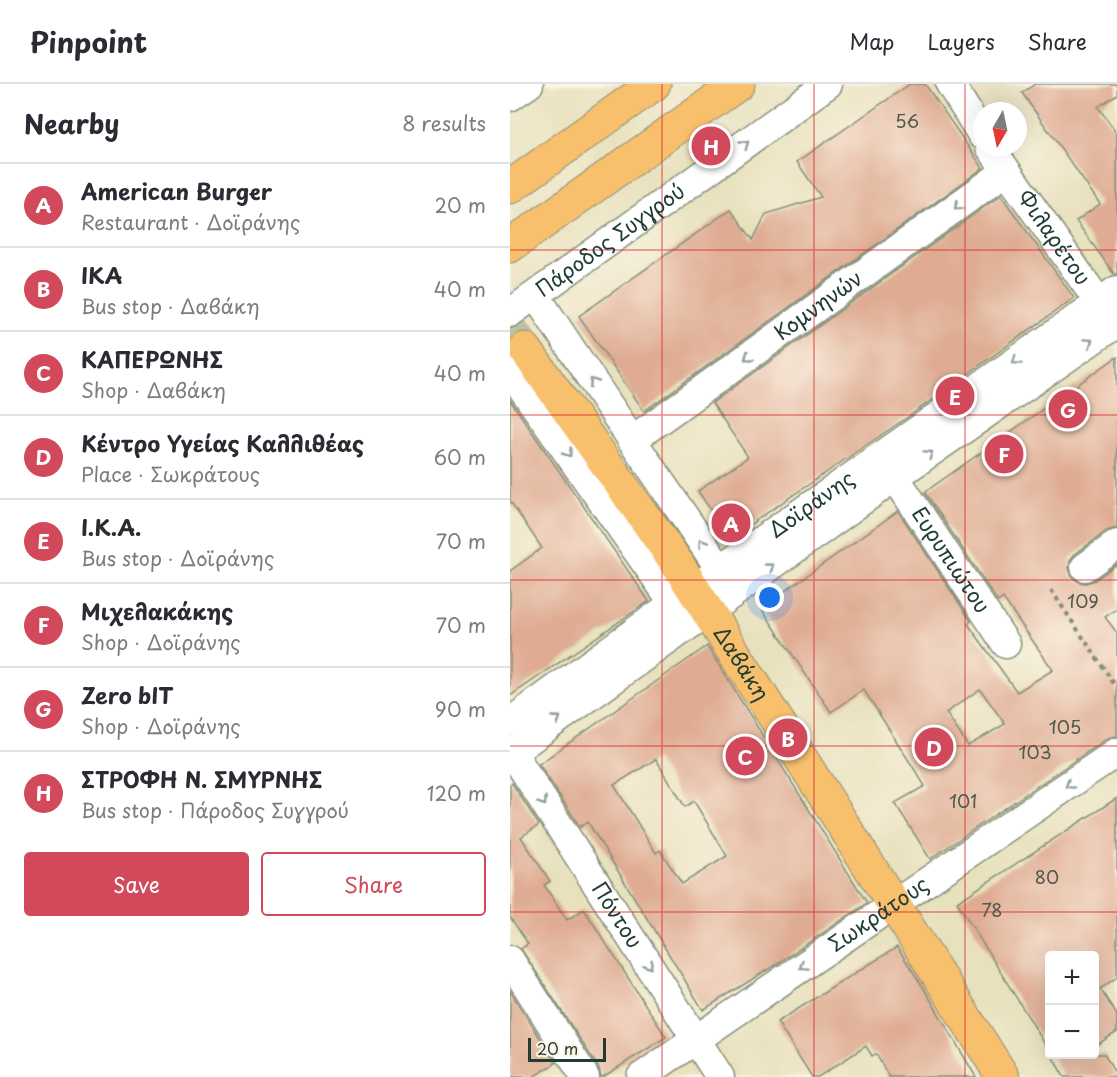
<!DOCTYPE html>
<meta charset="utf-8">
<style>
body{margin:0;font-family:"Playpen Sans",sans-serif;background:#f2f2f3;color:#2b2b33}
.controls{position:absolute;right:18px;bottom:18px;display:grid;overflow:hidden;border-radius:6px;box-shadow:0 6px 24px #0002}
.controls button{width:54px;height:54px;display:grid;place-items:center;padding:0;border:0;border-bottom:2px solid #e1e1e2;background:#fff;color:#2b2b33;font:30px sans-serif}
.compass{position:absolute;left:463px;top:18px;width:54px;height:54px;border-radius:50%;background:#fff;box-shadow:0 6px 24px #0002;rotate:189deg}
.scale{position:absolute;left:18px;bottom:15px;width:78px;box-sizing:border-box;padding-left:6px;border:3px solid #1f3d34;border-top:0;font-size:16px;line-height:21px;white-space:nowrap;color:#1f3d34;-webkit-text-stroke:4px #fcf5e5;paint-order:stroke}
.you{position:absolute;left:260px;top:514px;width:21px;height:21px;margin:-15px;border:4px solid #fff;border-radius:50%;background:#1a73e8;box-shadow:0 0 0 9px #1a73e833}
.badge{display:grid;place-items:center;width:39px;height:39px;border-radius:50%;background:#d1495b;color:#fff;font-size:20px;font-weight:700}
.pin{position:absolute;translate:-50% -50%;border:3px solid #fff;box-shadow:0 2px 6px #0006}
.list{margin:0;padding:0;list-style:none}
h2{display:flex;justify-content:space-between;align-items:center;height:78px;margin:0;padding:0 24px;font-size:26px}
h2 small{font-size:20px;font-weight:400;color:#7c7c81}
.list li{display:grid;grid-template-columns:39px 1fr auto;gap:18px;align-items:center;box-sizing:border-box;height:84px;padding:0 24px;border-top:2px solid #e1e1e2}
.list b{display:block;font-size:22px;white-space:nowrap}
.list p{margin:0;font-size:20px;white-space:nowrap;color:#7c7c81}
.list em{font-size:20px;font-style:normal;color:#7c7c81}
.actions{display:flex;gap:12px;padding:18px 24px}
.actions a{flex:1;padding:14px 0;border:2px solid #d1495b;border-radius:6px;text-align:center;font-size:21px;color:#d1495b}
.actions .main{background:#d1495b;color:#fff}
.map{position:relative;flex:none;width:607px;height:993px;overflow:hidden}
header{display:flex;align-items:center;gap:36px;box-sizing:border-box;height:84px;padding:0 30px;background:#fff;border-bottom:2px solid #e1e1e2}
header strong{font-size:28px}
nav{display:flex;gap:33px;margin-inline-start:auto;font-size:21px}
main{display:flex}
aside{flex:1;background:#fff}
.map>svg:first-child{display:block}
</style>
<header>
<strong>Pinpoint</strong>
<nav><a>Map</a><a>Layers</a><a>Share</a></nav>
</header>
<main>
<aside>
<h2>Nearby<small>8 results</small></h2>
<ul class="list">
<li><span class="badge">A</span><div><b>American Burger</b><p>Restaurant · Δοϊράνης</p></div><em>20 m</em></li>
<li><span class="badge">B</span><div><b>ΙΚΑ</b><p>Bus stop · Δαβάκη</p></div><em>40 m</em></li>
<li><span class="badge">C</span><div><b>ΚΑΠΕΡΩΝΗΣ</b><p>Shop · Δαβάκη</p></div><em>40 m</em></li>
<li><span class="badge">D</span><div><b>Κέντρο Υγείας Καλλιθέας</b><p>Place · Σωκράτους</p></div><em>60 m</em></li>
<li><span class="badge">E</span><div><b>Ι.Κ.Α.</b><p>Bus stop · Δοϊράνης</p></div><em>70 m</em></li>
<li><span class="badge">F</span><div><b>Μιχελακάκης</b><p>Shop · Δοϊράνης</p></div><em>70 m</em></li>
<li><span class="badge">G</span><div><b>Zero bIT</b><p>Shop · Δοϊράνης</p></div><em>90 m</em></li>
<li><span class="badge">H</span><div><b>ΣΤΡΟΦΗ Ν. ΣΜΥΡΝΗΣ</b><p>Bus stop · Πάροδος Συγγρού</p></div><em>120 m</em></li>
</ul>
<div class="actions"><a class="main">Save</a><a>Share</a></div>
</aside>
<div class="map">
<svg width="607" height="993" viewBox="0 0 607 993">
<rect width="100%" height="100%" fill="#fcf5e5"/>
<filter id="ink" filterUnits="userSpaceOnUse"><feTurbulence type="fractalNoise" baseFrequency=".0167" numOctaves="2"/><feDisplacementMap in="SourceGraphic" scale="12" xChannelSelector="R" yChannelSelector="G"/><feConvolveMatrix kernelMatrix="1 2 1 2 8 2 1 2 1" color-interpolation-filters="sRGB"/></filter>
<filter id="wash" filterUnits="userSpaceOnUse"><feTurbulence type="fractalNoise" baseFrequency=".008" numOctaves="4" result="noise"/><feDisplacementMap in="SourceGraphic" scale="24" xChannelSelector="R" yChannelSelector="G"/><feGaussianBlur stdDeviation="1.35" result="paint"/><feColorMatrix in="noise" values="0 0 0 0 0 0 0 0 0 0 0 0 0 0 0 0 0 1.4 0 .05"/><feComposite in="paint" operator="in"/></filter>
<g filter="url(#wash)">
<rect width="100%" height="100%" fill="#e8e1be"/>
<g id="blocks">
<!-- building -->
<g fill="#dfac93" fill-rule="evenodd">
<path d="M400,0h15l58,84 -339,243 -65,-95 152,-107 22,31 13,-26 55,-17 -24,-35z"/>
<path d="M525,0h82v10l-19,13 19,26v141h-3l-38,-53 24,-17 -78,-111z"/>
<path d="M491,111l73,103 -165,118 -170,116 -11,-1 -8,-7 -22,-33 50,-34 -36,-54z"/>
<path d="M607,273v171l-10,3 -32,23 -5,6 -1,8 3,9 7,5 7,1 9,-3 22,-16v45l-12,8 12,16v103l-9,2 -178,121 -35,-56 30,-17 -61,-96 -33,22 -70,-104 137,-97 73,110 -3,3 49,68 36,-22 -50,-72 -5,4 -73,-110zM470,605l25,35 -37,22 -22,-33z"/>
<path d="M0,316l139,201 -139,95v-125l32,-23 -32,-47z"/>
<path d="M197,562l160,257 -92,62 -72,45 -115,-188 -8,5 -41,-63zM146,675l29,48 9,-6 33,55 -45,28 -22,-34 -4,3 -42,-68z"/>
<path d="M2,699l27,42 -18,12 29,44 -6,4 23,35 17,-11 82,128 -63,40h-2l-2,-9 -78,-119 7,-5 -18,-27v-132z"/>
<path d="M607,714v179l-17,12 17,26v17l-22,14v-90h-45v96l-93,-150z"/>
<path d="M387,863l26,40 53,90h-87l-13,-23 -4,2 -6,-10 -48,31h-6l-35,-55z"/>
<path d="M0,907l46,72 -23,14h-23z"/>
<path d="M541,970h53l13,23h-53z"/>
</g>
</g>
</g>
<g filter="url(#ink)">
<use href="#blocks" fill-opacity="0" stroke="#848f79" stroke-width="1.5"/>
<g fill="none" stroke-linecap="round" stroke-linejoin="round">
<!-- major-tunnel -->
<path stroke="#c0c0a2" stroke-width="33" stroke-dasharray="33 16" stroke-linecap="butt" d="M0,243l15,22"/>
<defs>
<g id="minor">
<path d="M440,0l32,51"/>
<path d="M0,13l19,-13"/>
<path id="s1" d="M480,63l119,170"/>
<path d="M26,212l96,144 99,145"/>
<path id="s2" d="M0,229l318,-229"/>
<path d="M0,287l175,248"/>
<path id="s3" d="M122,356l373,-268"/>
<path id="s4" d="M385,393l111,167"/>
<path d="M575,483l32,-23"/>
<path id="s5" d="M0,638l226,-164 381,-268"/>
<path id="s6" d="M2,668l208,325"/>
<path d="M0,670l385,-277 222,-154"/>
<path d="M0,876l75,117"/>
<path id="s7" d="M131,993l476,-325"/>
</g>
<g id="major">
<path id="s8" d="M15,265l152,214 326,514"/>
</g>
<g id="highway">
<path d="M0,103l144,-103"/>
<path d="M0,162l228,-162"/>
</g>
</defs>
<!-- minor casing -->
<use href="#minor" stroke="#848f79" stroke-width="31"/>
<!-- major casing -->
<use href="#major" stroke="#848f79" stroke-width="35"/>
<!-- highway casing -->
<use href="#highway" stroke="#848f79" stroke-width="35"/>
<!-- path -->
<path stroke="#848f79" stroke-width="4" stroke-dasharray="4.5 4.5" stroke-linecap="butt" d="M541,506l66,98"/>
<!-- minor -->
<use href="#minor" stroke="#fff" stroke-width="28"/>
<!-- major -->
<use href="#major" stroke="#f8bf6c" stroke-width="33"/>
<!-- highway -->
<use href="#highway" stroke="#f8bf6c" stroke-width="33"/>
</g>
<!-- one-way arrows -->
<defs><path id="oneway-chevron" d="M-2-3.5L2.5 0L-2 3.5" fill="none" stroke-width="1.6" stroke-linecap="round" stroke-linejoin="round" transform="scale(1.5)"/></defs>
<g stroke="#8f9e9a">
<use href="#oneway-chevron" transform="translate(235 60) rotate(-36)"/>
<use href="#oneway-chevron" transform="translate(448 122) rotate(144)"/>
<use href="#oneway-chevron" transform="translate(579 258) rotate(-35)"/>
<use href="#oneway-chevron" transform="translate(238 273) rotate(144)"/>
<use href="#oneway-chevron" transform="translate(506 277) rotate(145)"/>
<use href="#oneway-chevron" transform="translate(83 298) rotate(-123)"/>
<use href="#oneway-chevron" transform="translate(58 369) rotate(55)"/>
<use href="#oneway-chevron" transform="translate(419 370) rotate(-35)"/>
<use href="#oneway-chevron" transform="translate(192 459) rotate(-124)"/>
<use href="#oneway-chevron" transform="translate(260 483) rotate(-36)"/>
<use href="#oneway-chevron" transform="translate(47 635) rotate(-36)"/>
<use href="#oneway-chevron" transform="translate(559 701) rotate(146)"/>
<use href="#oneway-chevron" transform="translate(33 718) rotate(57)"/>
<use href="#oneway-chevron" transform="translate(139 881) rotate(57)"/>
<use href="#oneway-chevron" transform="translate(293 882) rotate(146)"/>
</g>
</g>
<!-- grid -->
<path fill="none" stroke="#d62828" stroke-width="1.5" stroke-opacity="0.55" d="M152,0v993M304,0v993M455,0v993M0,166h607M0,331h607M0,496h607M0,662h607M0,828h607"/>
<g text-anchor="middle" stroke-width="4.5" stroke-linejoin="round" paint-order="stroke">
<!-- number labels -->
<g font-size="18" fill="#4f594c">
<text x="397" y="44">56</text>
<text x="573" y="524">109</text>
<text x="555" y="650">105</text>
<text x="525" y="675">103</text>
<text x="453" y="724">101</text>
<text x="537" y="800">80</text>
<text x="482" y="833">78</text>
</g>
<!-- street labels -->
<g font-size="21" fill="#1f3d34" stroke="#fcf5e5">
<text dy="7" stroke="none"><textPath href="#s1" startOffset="111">Φιλαρέτου</textPath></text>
<text dy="7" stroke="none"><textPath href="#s2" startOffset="124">Πάροδος Συγγρού</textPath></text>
<text dy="7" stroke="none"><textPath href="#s3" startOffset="230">Κομνηνών</textPath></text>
<text dy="7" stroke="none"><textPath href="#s5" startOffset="372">Δοϊράνης</textPath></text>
<text dy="7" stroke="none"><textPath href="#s4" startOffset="100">Ευρυπιώτου</textPath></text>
<text dy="7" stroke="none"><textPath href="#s8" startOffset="382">Δαβάκη</textPath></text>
<text dy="7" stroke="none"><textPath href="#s6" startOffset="194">Πόντου</textPath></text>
<text dy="7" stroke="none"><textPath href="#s7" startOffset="288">Σωκράτους</textPath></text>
</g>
</g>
</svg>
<div class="controls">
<button>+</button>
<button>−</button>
</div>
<svg class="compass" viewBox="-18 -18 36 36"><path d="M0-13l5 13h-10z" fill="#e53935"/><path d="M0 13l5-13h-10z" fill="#7c7c81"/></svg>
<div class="scale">20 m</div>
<div class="you"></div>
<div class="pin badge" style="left:221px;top:439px">A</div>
<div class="pin badge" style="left:278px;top:654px">B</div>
<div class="pin badge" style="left:235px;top:672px">C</div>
<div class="pin badge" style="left:424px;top:663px">D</div>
<div class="pin badge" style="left:445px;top:312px">E</div>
<div class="pin badge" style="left:494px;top:370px">F</div>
<div class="pin badge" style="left:558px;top:325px">G</div>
<div class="pin badge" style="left:201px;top:62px">H</div>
</div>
</main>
